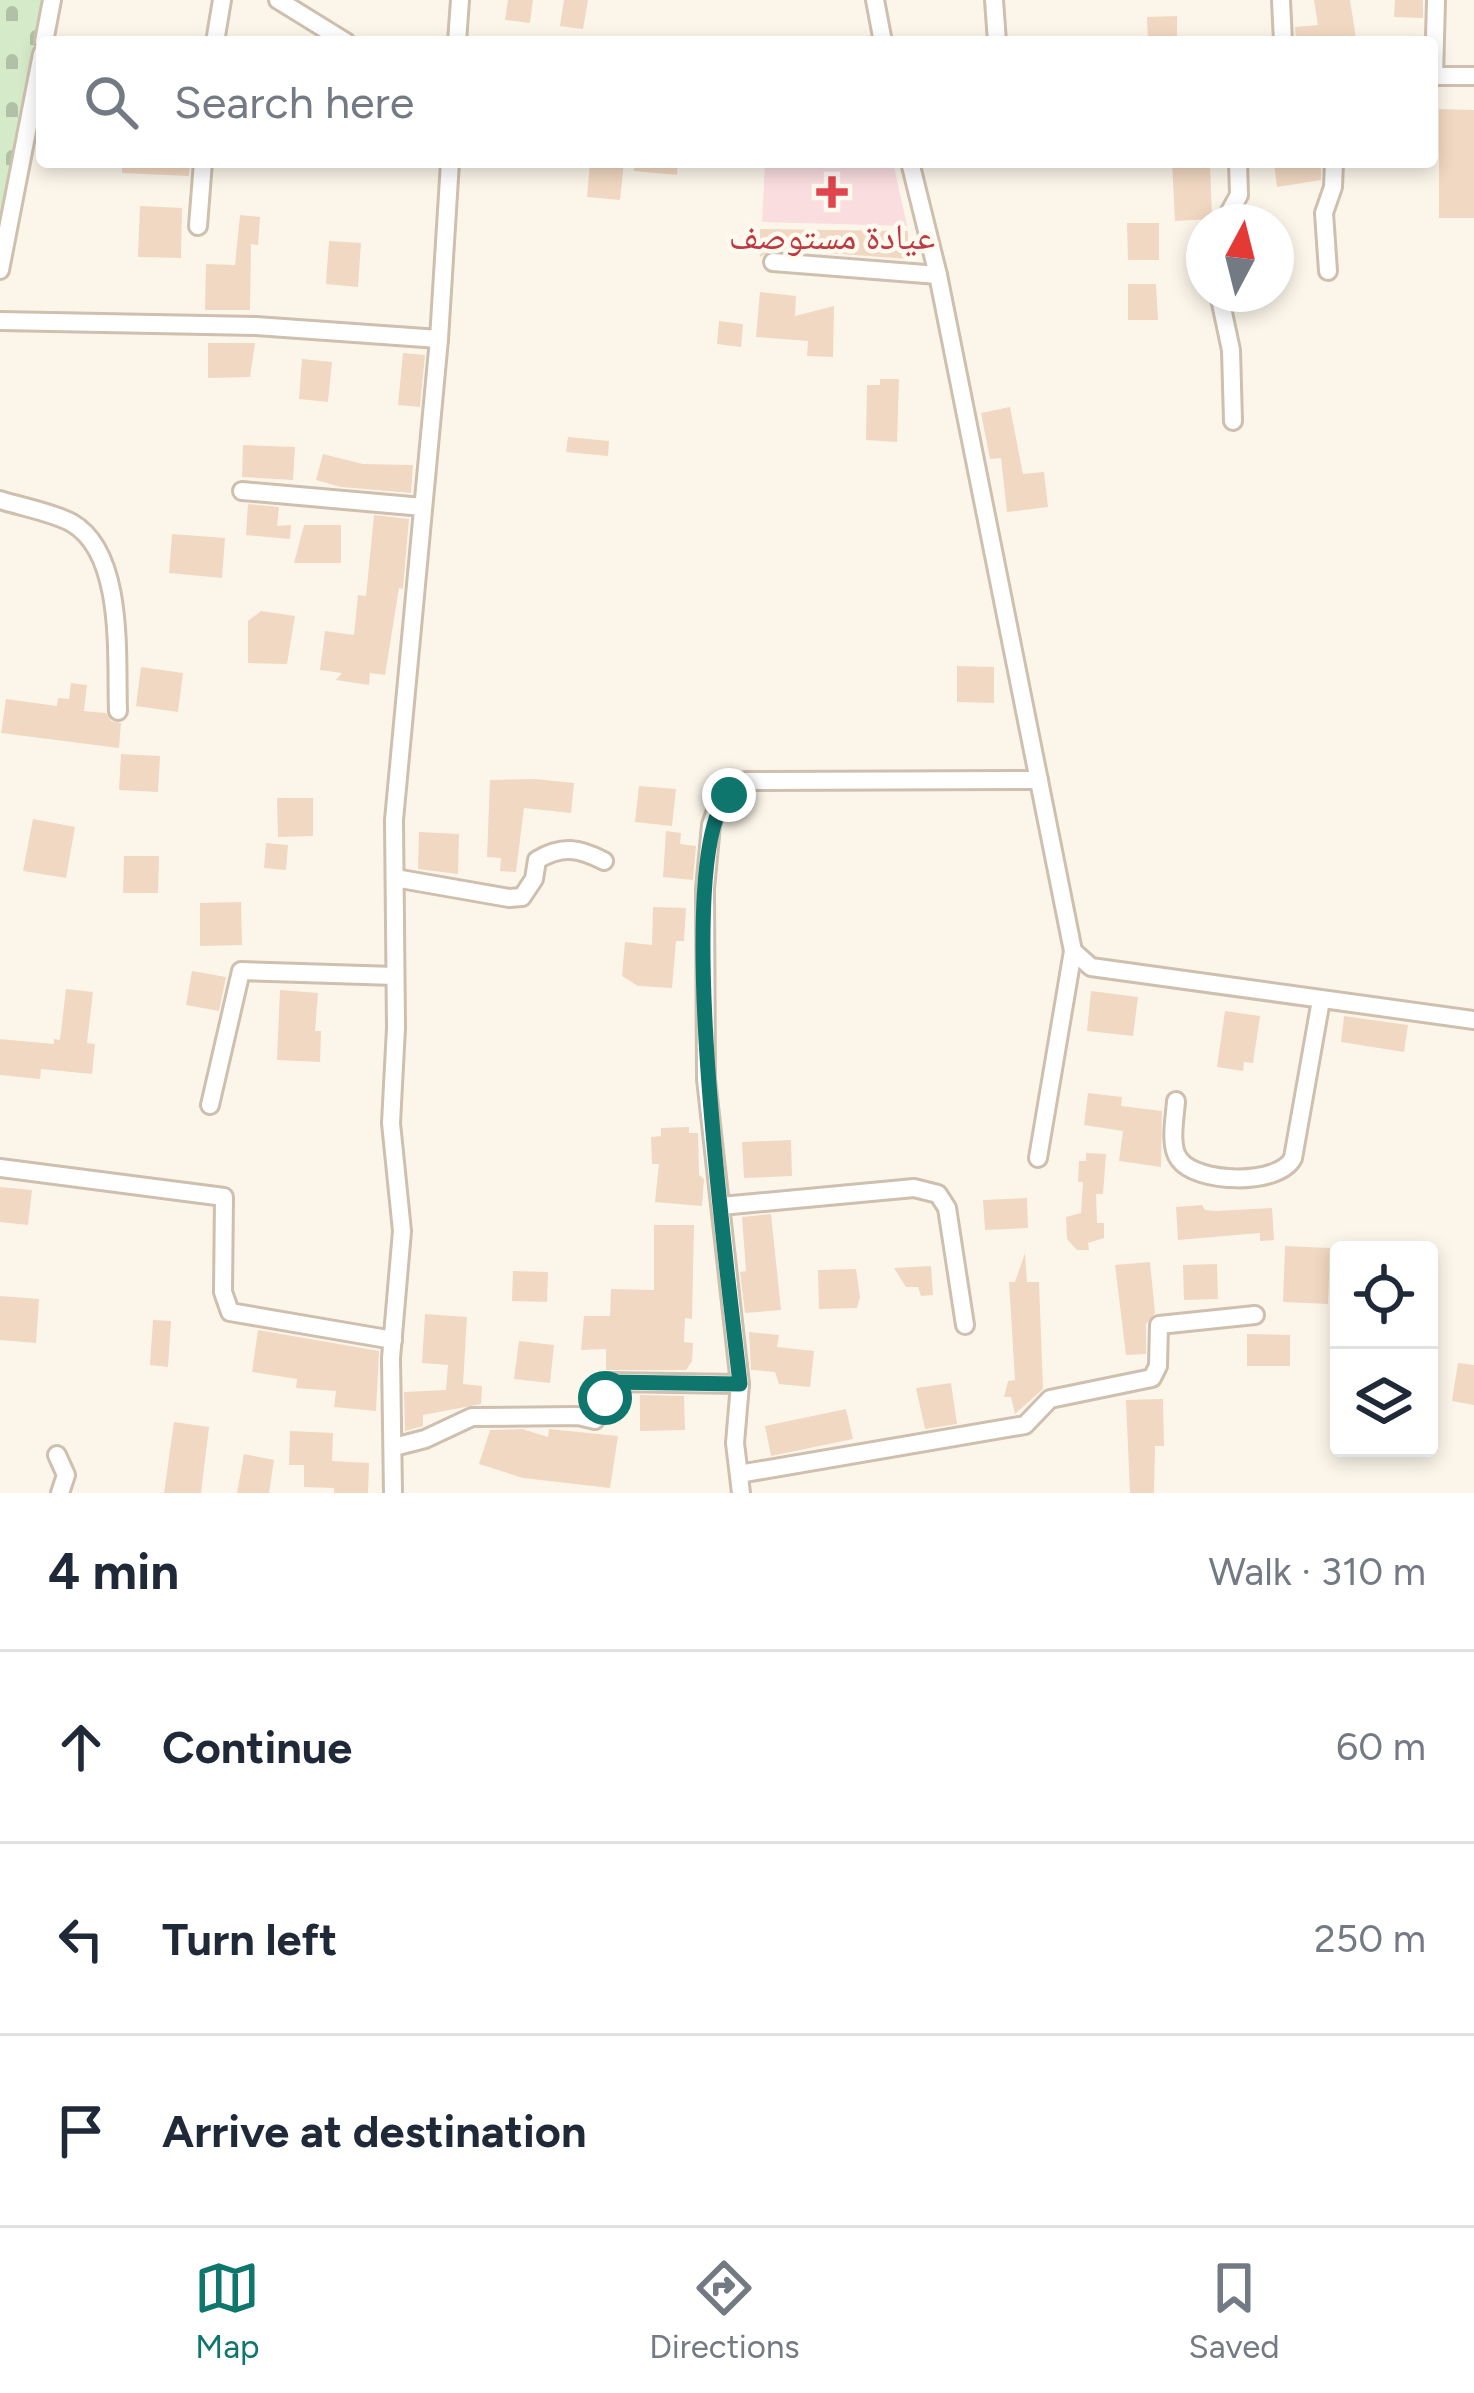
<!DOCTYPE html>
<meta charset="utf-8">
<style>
body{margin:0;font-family:Figtree,"Noto Naskh Arabic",sans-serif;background:#f6f6f7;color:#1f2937}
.controls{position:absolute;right:36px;bottom:36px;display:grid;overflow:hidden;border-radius:12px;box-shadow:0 6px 18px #0003}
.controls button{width:108px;height:108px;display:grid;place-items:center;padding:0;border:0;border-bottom:3px solid #e0e1e3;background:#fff;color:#1f2937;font:60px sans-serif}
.compass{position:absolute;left:1186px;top:204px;width:108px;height:108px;border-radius:50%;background:#fff;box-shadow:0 6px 18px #0003;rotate:7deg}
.stop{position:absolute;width:36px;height:36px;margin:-27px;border:9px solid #0f766e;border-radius:50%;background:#fff}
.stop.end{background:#0f766e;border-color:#fff;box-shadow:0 3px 12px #0008}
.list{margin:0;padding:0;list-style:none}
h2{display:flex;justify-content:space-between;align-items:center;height:156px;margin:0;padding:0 48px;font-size:51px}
h2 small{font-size:39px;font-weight:400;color:#747a83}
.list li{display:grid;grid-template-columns:78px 1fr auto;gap:36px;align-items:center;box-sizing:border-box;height:192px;padding:0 48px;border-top:3px solid #e0e1e3}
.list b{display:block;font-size:45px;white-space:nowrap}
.list em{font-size:39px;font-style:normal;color:#747a83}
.icon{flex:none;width:66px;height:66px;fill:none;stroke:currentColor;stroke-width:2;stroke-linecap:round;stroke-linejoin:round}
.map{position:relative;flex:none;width:1474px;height:1493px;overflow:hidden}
.search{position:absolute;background:#fff;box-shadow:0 6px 18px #0003;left:36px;right:36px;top:36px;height:132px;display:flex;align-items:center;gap:30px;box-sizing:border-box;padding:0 42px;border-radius:12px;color:#747a83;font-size:45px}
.sheet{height:732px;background:#fff}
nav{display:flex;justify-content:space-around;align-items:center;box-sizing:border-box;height:168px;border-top:3px solid #e0e1e3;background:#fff;font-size:33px;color:#747a83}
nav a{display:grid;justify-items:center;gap:6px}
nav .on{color:#0f766e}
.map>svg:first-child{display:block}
</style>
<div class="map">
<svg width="1474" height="1493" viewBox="0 0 1474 1493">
<defs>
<pattern id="cemetery-stones" width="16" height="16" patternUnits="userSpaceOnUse" patternTransform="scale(3)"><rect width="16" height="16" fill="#d4eac8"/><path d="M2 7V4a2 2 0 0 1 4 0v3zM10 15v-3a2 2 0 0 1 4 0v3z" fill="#b1c1a5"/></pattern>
</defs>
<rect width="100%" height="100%" fill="#fcf6ea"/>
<!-- medical -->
<path fill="#fadddf" d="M765,162h128l14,64 -145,-4z"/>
<!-- cemetery -->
<path fill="url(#cemetery-stones)" d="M0,0h52l-40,216 -12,-1z"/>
<!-- building -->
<g fill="#f1d8c2">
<path d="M508,0h25l-3,23 -25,-3z"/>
<path d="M564,0h24l-5,29 -23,-3z"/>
<path d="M1314,0h36l6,38 -60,4 -1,-15 23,-2z"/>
<path d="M1395,0h28v18l-29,-1z"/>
<path d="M1177,16v26h-29l-1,-25z"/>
<path d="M1439,109l35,1v108h-35z"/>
<path d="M122,162h68l-1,14 -67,-3z"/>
<path d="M590,162h34l-4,38 -33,-3z"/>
<path d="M634,162h44l-1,13 -43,-4z"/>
<path d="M1172,162h38l2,57 -37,2z"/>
<path d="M1274,162h47v18l-44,7z"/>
<path d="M140,206l42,2 -1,50 -43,-1z"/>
<path d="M240,215l20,2 -2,28 -7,-1 -1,66h-45l1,-46 29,1z"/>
<path d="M1127,223h32v37h-31z"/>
<path d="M760,229l148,2v28l-134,-10 -14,8z"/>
<path d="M329,241l32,2 -3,44 -32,-3z"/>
<path d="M1128,284h28l2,36h-30z"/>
<path d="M760,292l36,4 -1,20 39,-10 -1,51 -26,-1 1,-15 -52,-4z"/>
<path d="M719,321l24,3 -2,23 -24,-3z"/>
<path d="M208,343h47l-5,34 -42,1z"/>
<path d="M403,353l22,2 -5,52 -22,-2z"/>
<path d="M302,359l30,3 -4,40 -29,-3z"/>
<path d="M880,379h19l-2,63 -31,-2 1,-55h13z"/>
<path d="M1010,407l13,67 21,-2 4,35 -41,5 -6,-54 -11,1 -9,-46z"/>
<path d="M568,437l41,4 -1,15 -42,-4z"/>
<path d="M243,445l52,2 -2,33 -51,-3z"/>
<path d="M323,454l40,10 50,1 -2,28 -70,-6 -25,-7z"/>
<path d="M248,504l31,3 -2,19 14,-1 -1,14 -44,-4z"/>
<path d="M374,515l35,4 -6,70 -4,-1 -14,87 -15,-2 -1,12 -33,-5 6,-7 -22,-3 5,-39 29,4 4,-40 8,1z"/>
<path d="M304,525h37v38h-47z"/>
<path d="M172,534l53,4 -3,40 -53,-5z"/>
<path d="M261,611l34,5 -8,48 -39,-1v-42z"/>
<path d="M957,666l37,1v36l-37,-1z"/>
<path d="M141,667l42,6 -5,39 -42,-6z"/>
<path d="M71,683l16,2 -3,26 22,2 5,8 10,2 -2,25 -118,-15 5,-34 51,7 1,-8 11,1z"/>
<path d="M121,754l39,2 -2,36 -39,-2z"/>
<path d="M535,779l39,4 -3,30 -47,-5 -8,64 -16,-1 1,-13 -14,-1 3,-77z"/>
<path d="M639,786l37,3 -4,37 -37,-4z"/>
<path d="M277,798h36v38l-35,1z"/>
<path d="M33,819l42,8 -9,51 -43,-7z"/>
<path d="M666,831l15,2 -1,11 16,2 -3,34 -30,-3z"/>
<path d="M419,832l40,2 -1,40 -40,-5z"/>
<path d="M266,843l22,2 -2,25 -22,-2z"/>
<path d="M124,856h35l-1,37h-35z"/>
<path d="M241,902l1,43 -42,1v-43z"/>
<path d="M653,907l33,1 -2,33h-8l-4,47 -34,-2 -16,-10 3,-34 27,3z"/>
<path d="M192,971l34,6 -7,34 -33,-6z"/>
<path d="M66,989l27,3 -6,51 8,1 -3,30 -51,-5 -1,10 -40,-4v-36l54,5v-5l6,1z"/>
<path d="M280,990l38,3 -3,38h6l-1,31 -43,-2z"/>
<path d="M1091,991l47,6 -5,39 -46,-5z"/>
<path d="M1225,1011l35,5 -7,47 -9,-1 -1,9 -26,-4z"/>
<path d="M1344,1016l64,9 -4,27 -63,-10z"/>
<path d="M1088,1093l34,4 -1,9 41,5 -1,56 -42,-6 4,-30 -39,-6z"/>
<path d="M689,1127v6h9l1,42 5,4 -2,27 -47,-4 4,-38h-7l-1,-27 10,-1v-8z"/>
<path d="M791,1140l1,36 -48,2 -2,-36z"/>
<path d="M1086,1153l20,1 -3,40h-7l1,29h7v15l-16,5 1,7h-12l-10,-11 -1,-22 15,-4 2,-31h-5l1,-21h7z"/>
<path d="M0,1187l32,3 -4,35 -28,-3z"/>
<path d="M1027,1198l1,30 -43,2 -2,-30z"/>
<path d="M1202,1205l3,5 11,1 56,-3 2,32 -14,1v-8l-82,7 -2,-33z"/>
<path d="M771,1214l10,96 -36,3 -5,-41 6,-1 -4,-54z"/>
<path d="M654,1225h40l-2,94 -7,-1 -1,24 9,1 -1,18 -6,9h-80v-21l-25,1 3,-34h26l1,-27 43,1z"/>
<path d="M1285,1246l45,2 -2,56 -45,-2z"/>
<path d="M1025,1253l2,29h12l4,107 -28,25 -4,-17h-7l4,-16 7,-1 -6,-98h6z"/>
<path d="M1150,1262l5,51 -9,11v30l-20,1 -11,-90z"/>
<path d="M1217,1264l1,35 -34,1 -1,-35z"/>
<path d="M931,1266l2,29 -12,1 -3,-9h-12l-12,-19z"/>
<path d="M856,1269l4,28 -3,11 -38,1 -1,-39z"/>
<path d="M513,1271l35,1 -1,30 -35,-1z"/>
<path d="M0,1296l39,3 -3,44 -36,-3z"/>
<path d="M425,1314l42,3 -4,67 19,2 -1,18 -58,11v11l-18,5 -1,-39 42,-2 2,-25 -26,-2z"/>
<path d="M153,1320l18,1 -3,46 -18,-2z"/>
<path d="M258,1330l121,21 -3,60 -42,-4 2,-16 -40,-3 1,-9 -45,-7z"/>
<path d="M749,1332l30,3 -2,12 37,4 -4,36 -31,-3 -4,-12 -24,-2z"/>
<path d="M1247,1334l43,1v31h-43z"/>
<path d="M519,1341l35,4 -4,38 -36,-4z"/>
<path d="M1458,1363l16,2v40l-22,-4z"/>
<path d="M951,1383l6,41 -32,5 -9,-41z"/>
<path d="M640,1395l44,1 1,34 -45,1z"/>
<path d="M1163,1399l1,47h-9l-1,47h-24l-4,-93z"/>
<path d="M846,1409l7,30 -82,17 -6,-30z"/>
<path d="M174,1422l35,5 -8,66h-37z"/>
<path d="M522,1429l26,8 1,-8 69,7 -8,52 -87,-10 -44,-14 11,-34z"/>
<path d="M290,1431l43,2 -1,28 37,2 -1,30h-34v-5l-30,-1v-22h-15z"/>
<path d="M244,1454l30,6 -5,33h-32z"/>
</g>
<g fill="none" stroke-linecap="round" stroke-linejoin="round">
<defs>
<g id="minor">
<path d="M278,0l68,42"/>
<path d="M875,0l8,42"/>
<path d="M994,0l3,42"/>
<path d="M1281,0l2,42"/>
<path d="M44,42l8,-42"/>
<path d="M215,42l7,-42"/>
<path d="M457,42l3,-42"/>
<path d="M1432,76h42"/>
<path d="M1434,76l2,-76"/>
<path d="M910,162l28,113 135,676 18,16 383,53"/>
<path d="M1224,222l15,-27 -1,-33"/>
<path d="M198,226l5,-64"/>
<path d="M773,262l165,13"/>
<path d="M0,270l42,-216"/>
<path d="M1328,271l-4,-58 9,-26 1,-25"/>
<path d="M1219,294l12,56 2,71"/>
<path d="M0,321l256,5 183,13"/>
<path d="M242,491l181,16"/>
<path d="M0,500c22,7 52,12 72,23 53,31 44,135 46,188"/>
<path d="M395,878l114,20 13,-1 12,-18 3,-19c25,-15 42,-12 67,1"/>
<path d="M1176,1101c-1,17 -7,45 3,58 17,25 100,27 114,-1l28,-158"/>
<path d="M210,1105l31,-134 154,5"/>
<path d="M1038,1158l35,-207"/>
<path d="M0,1168l224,29 -1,95 7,20 163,28"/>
<path d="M721,1206l193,-18 24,6 9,14 18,117"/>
<path d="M394,1447l31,-8 47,-22 106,-1 17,4 14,-38 131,2"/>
<path d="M57,1455l9,20 -6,18"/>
<path d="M739,1474l286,-49 25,-26 102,-21 6,-12 1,-41 96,-10"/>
<path d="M393,1493l-2,-135 11,-127 -11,-108 5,-95 -2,-208 45,-481 11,-177"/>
<path d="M741,1493l-6,-50 5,-59 -34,-305 -1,-190 6,-64 7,-20 27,-24 294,-1"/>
</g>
</defs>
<!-- minor casing -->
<use href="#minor" stroke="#cebfaf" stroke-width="22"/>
<!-- minor -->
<use href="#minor" stroke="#fff" stroke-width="16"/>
</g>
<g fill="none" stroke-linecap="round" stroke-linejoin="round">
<!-- route -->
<path stroke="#0f766e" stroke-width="15" d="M605,1398l4,-16 131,2c-10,-96 -71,-531 -11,-589"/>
</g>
<!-- markers -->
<path fill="#e0444e" stroke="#fffaf0" stroke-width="4.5" d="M826 174h12v12h12v12h-12v12h-12v-12h-12v-12h12z"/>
<g text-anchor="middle" stroke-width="9" stroke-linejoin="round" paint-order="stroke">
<!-- health labels -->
<g font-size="36" fill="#be3a42" stroke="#fffaf0">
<text x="832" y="249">عيادة مستوصف</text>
</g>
</g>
</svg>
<div class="controls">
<button><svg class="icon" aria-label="locate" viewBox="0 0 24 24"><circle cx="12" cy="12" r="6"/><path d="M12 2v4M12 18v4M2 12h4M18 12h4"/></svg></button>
<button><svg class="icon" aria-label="layers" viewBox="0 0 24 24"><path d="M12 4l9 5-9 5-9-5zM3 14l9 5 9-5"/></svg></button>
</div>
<svg class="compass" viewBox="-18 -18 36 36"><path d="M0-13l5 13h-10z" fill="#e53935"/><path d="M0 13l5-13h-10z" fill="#747a83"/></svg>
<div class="stop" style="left:605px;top:1398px"></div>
<div class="stop end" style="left:729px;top:795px"></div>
<div class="search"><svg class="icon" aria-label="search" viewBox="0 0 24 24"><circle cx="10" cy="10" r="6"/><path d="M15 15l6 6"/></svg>Search here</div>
</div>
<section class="sheet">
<h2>4 min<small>Walk · 310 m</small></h2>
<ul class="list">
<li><svg class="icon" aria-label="ahead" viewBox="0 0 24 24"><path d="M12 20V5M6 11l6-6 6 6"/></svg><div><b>Continue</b></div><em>60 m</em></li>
<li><svg class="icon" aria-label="left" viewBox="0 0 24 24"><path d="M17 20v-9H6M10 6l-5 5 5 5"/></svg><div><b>Turn left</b></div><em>250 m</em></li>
<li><svg class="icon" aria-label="arrive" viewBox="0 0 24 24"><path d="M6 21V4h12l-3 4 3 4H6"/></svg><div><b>Arrive at destination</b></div></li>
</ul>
</section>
<nav>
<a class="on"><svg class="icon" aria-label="map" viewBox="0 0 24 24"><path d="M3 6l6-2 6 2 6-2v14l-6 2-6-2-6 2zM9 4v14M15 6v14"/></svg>Map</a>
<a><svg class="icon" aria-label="directions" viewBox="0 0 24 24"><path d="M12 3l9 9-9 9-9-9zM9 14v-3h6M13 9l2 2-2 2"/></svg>Directions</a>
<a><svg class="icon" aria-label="saved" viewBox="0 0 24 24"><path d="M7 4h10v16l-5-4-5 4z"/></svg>Saved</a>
</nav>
